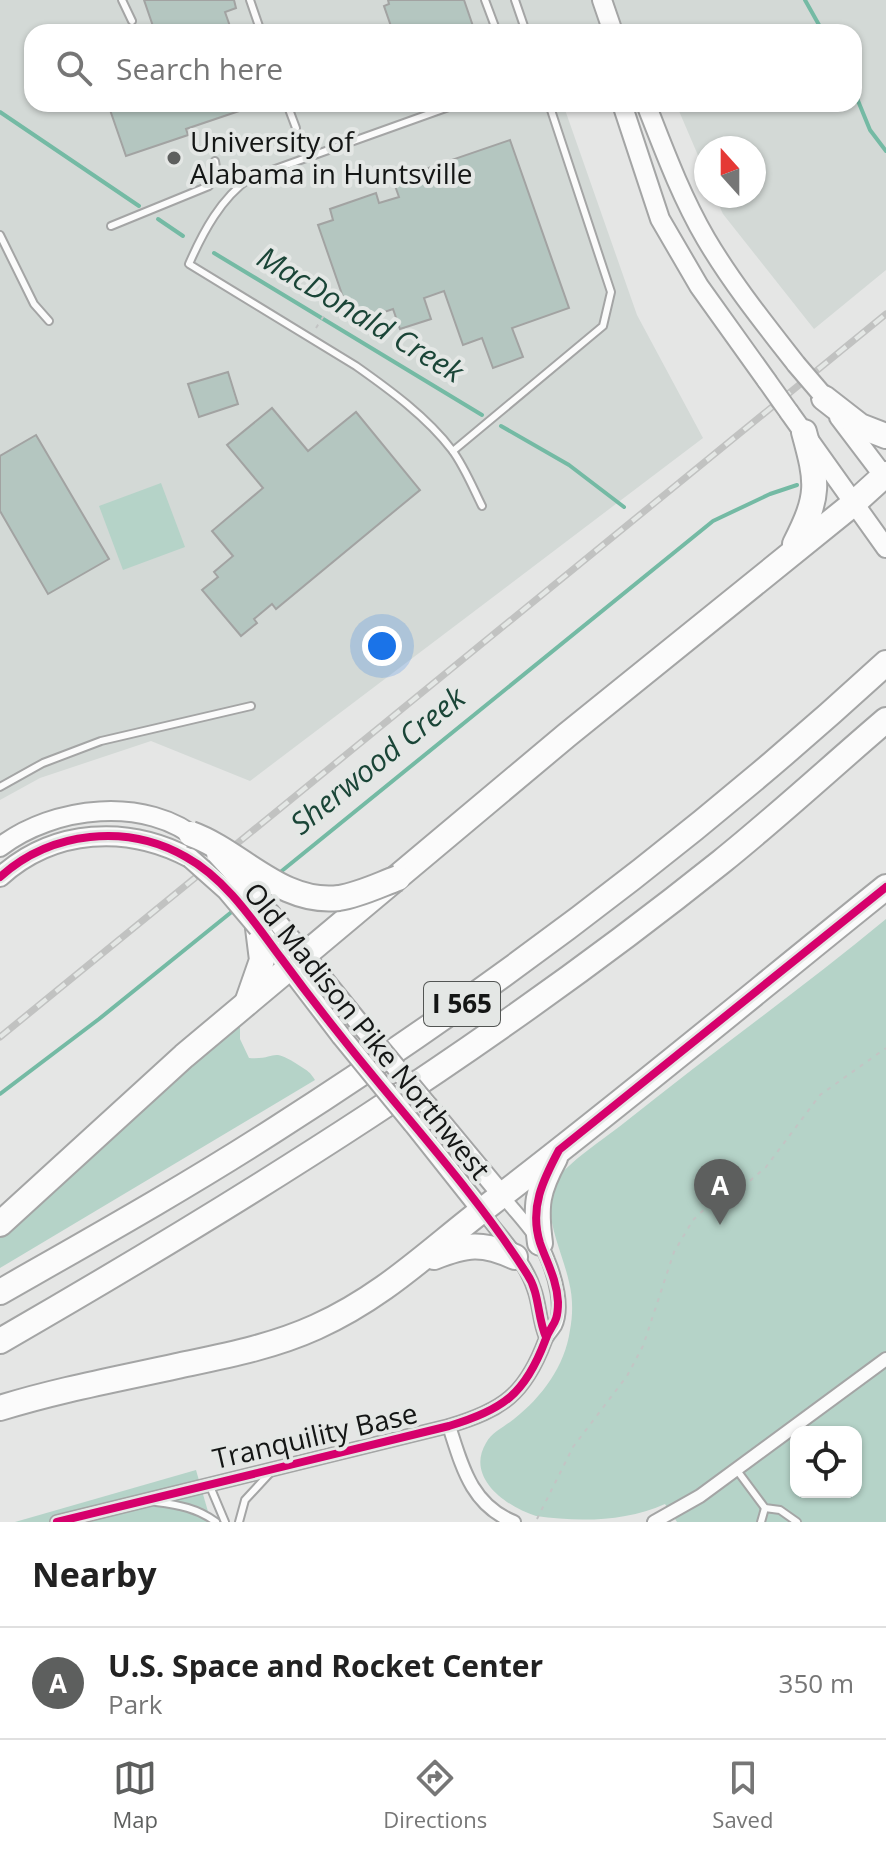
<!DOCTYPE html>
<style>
body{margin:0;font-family:"Open Sans",sans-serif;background:#f6f6f6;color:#222}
.controls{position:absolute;right:24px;bottom:24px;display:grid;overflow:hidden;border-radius:16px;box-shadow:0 2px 6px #0004}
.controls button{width:72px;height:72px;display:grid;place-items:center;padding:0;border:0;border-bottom:2px solid #e0e0e0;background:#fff;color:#222;font:40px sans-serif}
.compass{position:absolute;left:694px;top:136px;width:72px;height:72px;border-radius:50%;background:#fff;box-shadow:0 2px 6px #0004;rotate:339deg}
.you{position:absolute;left:382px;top:646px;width:28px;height:28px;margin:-20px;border:6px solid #fff;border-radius:50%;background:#1a73e8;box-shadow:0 0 0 12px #1a73e833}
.badge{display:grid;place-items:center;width:52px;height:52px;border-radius:50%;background:#5d5f5e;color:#fff;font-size:26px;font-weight:700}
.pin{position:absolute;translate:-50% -66px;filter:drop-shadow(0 2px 4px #0008)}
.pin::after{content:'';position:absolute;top:42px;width:28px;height:24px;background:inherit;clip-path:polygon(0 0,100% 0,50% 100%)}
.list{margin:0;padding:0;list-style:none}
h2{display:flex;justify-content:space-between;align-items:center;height:104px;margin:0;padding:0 32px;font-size:34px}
h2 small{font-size:26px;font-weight:400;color:#767676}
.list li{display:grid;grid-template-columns:52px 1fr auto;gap:24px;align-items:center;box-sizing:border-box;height:112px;padding:0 32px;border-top:2px solid #e0e0e0}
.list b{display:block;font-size:30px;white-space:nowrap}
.list p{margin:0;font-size:26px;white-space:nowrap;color:#767676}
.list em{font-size:26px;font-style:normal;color:#767676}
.icon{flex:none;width:44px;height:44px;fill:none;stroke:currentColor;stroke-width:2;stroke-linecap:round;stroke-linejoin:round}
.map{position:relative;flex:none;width:886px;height:1522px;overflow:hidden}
.search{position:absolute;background:#fff;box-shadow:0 2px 6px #0004;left:24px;right:24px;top:24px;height:88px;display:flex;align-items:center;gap:20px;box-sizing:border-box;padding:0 28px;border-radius:24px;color:#767676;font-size:30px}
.sheet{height:216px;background:#fff}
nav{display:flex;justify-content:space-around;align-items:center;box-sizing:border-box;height:112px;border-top:2px solid #e0e0e0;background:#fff;font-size:22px;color:#767676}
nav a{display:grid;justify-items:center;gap:4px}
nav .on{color:#5d5f5e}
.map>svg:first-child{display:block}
</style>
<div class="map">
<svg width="886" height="1522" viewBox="0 0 886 1522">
<rect width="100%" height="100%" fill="#e5e6e5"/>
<!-- built -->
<path fill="#d3d9d6" d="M0,0h886v270l-72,59 -91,-115 -8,-18h39v-48h-48v26l-30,-70h178v-72h-207l-2,-3 -8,3h-605v72h531l74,211 66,123 -453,343 -99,-40 -111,37 -40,22z"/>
<!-- green -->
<g fill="#b5d3c8" fill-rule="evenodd">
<path d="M161,483l24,64 -62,23 -24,-64z"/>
<path d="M886,919v603h-209l-12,-18c-40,18 -87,18 -129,12 -29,-9 -71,-38 -50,-73 6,-11 18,-16 28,-24 28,-22 51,-53 56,-89 3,-16 3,-32 -1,-48 -6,-29 -29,-71 -14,-100 10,-18 52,-45 69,-59 86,-69 176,-133 262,-204zM796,1432h60v60h-60z"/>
<path d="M240,1025v14l9,19c30,2 20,-12 51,8 8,5 10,6 15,14l-315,188v-31l80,-75z"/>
<path d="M196,1470l15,52h-196z"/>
</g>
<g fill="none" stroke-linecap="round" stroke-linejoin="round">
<!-- stream -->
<g stroke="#74baa4" stroke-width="4">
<path d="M805,0l18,32"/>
<path d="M854,91l16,39 16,21"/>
<path d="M0,112l139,94"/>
<path d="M158,219l25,17"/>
<path d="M214,253l268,162"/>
<path d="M501,426l68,39 55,42"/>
<path d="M278,874l435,-353 57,-27 27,-9"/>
<path d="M0,1094l99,-75 135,-109"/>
</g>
</g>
<!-- building -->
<g fill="#b4c6c0" stroke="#a2a3a2" stroke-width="2">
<path d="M144,0h90l2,8 -11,4 7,20h-77z"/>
<path d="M388,0h76l11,32h-82l-9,-26 5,-2z"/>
<path d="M108,104h146v2l-68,23 2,6 -62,21z"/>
<path d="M510,140l59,168 -57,20 11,29 -30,11 -11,-30 -19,7 -19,-54 -20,7 7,21 -31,10 -7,-20 -41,14 -34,-98 15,-5 -3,-11 46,-16 3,10 20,-6 -6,-17z"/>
<path d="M228,372l10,32 -39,13 -11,-33z"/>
<path d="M272,408l36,43 48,-39 64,78 -144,119 -4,-5 -18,15 3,4 -16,13 -39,-46 16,-13 -4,-5 19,-16 -21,-25 51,-43 -36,-43z"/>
<path d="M36,435l73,124 -61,35 -48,-83v-55z"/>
</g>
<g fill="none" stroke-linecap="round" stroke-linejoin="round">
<defs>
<g id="lane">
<path d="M122,0l10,21"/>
<path d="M250,0l11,32"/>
<path d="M485,0l12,32"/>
<path d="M515,0l11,32"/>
<path d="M287,104l9,24"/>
<path d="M457,104l-207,74c-29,20 -47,54 -61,86l167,102c34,24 71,51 96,84 12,16 21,38 30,56"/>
<path d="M111,226l98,-40 8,-12 -2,-13"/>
<path d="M0,235l34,69 15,17"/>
<path d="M453,451l150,-125 8,-34 -62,-188"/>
<path d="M0,787l43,-24 58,-22 150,-35"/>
<path d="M736,1469l29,39 15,2 17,12"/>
<path d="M209,1484l16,38"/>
<path d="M156,1502c23,3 41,6 60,20"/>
<path d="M239,1522l6,-22 25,-27"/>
<path d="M761,1522l4,-14"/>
</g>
<g id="street">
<path d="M482,1211c17,24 43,49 52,78 6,16 5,32 12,48"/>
<path d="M449,1426c13,40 22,79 65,96"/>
<path d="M57,1522l392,-96c54,-16 76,-32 96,-85 2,-6 7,-10 10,-15 9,-18 0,-49 -7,-66 -9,-25 -30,-44 -46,-65"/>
<path d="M654,1522l46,-26 186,-137"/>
</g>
<g id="secondary">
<path d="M602,0l11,32"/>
<path d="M622,104l38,115 39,67 68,95"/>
<path d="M646,104c18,46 35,92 60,135 26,44 58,84 90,125"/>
<path d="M789,412l97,136"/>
<path d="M839,417l47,62"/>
<path d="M0,847c53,-41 147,-52 200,-6"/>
<path d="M0,877c54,-49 128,-52 190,-19"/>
<path d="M271,914l89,110"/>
<path d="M260,930l81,106"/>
<path d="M429,1107l73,88"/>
<path d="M413,1124l69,87"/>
</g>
<g id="highway">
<path d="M824,398l36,28 26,10"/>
<path d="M795,544c25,-49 23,-61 9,-112"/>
<path d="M247,1003l15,-43 -4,-32"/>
<path d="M0,1224l184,-168 383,-321 286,-231 33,-30"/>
<path d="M540,1243c-5,-38 -3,-52 15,-85"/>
<path d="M434,1257c33,-13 48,-15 81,0"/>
<path d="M0,1292c93,-53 186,-105 276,-163 216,-138 422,-293 610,-466"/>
<path d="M0,1341c250,-144 495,-298 721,-479 56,-45 110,-95 165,-142"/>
<path d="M0,1408c58,-18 118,-29 177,-42 47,-10 95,-19 139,-39 69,-31 115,-78 173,-122 135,-103 265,-212 397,-318"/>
</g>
</defs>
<!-- lane casing -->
<use href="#lane" stroke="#a4a5a5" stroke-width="10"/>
<!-- street casing -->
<use href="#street" stroke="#a4a5a5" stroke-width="16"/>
<!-- secondary casing -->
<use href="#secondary" stroke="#a4a5a5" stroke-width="22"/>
<!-- highway casing -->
<use href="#highway" stroke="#a4a5a5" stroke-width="28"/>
<!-- path -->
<g stroke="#c3c4c4" stroke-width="2" stroke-dasharray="4 6" stroke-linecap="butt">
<path d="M316,328l12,-19"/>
<path d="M537,1519l36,-72 54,-71 16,-30 31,-94 19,-32 22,-21 30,-14 21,-18 54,-72 66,-47"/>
</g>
<!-- lane -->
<use href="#lane" stroke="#fbfbfb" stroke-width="6"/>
<!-- street -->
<use href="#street" stroke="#fbfbfb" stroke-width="12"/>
<!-- secondary -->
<use href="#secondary" stroke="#fbfbfb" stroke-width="18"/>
<!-- highway -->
<use href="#highway" stroke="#fbfbfb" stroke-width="24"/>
<defs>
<path id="rail" d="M0,1037l886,-723"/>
</defs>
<!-- rail casing -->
<use href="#rail" stroke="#c1c2c1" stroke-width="7"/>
<!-- rail -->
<use href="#rail" stroke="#e4e7e5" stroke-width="4" stroke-dasharray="12" stroke-linecap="butt"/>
<defs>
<g id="secondary-bridge">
<path d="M796,364l24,28"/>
<path d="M767,381l22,31"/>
<path d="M216,854l55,60"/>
<path d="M190,858l36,32 32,38"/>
<path d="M360,1024l69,83"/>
<path d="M341,1036l72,88"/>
</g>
<path id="highway-bridge" d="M191,834c50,18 90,71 148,64 20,-3 40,-13 59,-20"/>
</defs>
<!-- secondary-bridge casing -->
<use href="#secondary-bridge" stroke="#a4a5a5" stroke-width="22" stroke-linecap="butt"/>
<!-- highway-bridge casing -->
<use href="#highway-bridge" stroke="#a4a5a5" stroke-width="28" stroke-linecap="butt"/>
<!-- secondary-bridge -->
<use href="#secondary-bridge" stroke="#fbfbfb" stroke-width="18"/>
<!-- highway-bridge -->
<use href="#highway-bridge" stroke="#fbfbfb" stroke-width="24"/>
<defs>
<g id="cycleway">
<path d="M0,877c51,-46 127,-54 186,-20 40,22 68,65 95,101 19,26 39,52 59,77 62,79 133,154 187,239 13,19 10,43 19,63"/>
<path d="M57,1522l392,-96c54,-16 76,-32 96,-85 6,-18 13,-15 13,-39 -1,-22 -11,-39 -18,-59 -11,-35 3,-63 19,-93l327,-263"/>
</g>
</defs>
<!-- cycleway casing -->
<use href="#cycleway" stroke="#e4e7e5" stroke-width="13"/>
<!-- cycleway -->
<use href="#cycleway" stroke="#d6006c" stroke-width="8"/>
</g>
<!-- markers -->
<circle fill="#5d5f5e" stroke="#e4e7e5" stroke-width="3" cx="174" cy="158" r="8"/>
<g text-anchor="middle" stroke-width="8" stroke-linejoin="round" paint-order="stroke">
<!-- shield labels -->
<rect fill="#e4e7e5" stroke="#525553" stroke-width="2" x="424" y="982" width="76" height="44" rx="6"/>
<g font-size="26" font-weight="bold" fill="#141615">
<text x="462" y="1013">I 565</text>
</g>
<!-- poi labels -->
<g font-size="28" fill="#141615" stroke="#e4e7e5" text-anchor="start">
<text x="190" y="152">University of<tspan x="190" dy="32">Alabama in Huntsville</tspan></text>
</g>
<!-- street labels -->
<g font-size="28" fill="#141615" stroke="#e4e7e5">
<text transform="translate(367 1031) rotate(51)" y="10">Old Madison Pike Northwest</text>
<text transform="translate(315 1436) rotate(-13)" y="10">Tranquility Base</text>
</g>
<!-- water labels -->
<g font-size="30" font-style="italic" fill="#1a4537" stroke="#e4e7e5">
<text transform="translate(360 315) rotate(31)" y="10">MacDonald Creek</text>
<text transform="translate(378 761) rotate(-39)" y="10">Sherwood Creek</text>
</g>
</g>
</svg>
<div class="controls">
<button><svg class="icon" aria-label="locate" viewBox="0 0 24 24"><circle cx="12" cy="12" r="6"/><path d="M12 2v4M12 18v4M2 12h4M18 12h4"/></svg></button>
</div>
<svg class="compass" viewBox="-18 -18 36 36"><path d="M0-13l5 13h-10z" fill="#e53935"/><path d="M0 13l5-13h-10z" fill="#767676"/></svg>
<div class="you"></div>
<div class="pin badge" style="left:720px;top:1225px">A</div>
<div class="search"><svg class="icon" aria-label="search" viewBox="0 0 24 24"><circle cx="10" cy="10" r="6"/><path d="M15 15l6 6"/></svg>Search here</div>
</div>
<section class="sheet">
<h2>Nearby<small></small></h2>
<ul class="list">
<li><span class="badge">A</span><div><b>U.S. Space and Rocket Center</b><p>Park</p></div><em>350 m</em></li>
</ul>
</section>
<nav>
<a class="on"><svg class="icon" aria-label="map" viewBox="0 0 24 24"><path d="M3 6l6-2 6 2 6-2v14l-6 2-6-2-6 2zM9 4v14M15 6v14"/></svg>Map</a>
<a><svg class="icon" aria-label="directions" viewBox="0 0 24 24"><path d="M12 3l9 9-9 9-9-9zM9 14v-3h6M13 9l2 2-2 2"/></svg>Directions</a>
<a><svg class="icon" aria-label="saved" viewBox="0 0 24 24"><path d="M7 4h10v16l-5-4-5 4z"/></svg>Saved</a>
</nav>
